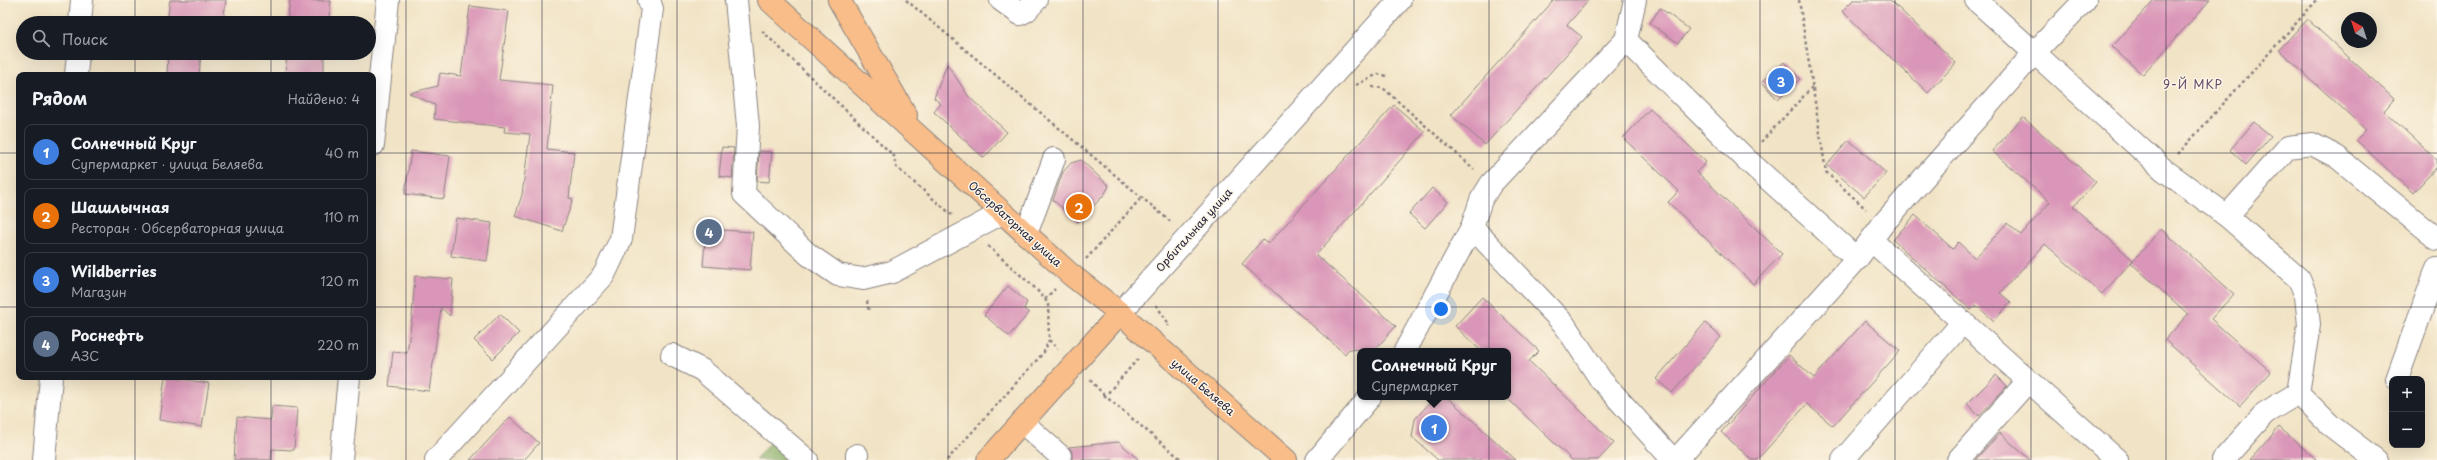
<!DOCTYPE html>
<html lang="ru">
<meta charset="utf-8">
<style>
body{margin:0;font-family:"Playpen Sans",sans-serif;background:#20242c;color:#f1f3f6}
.controls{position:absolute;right:12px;bottom:12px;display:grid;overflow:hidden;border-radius:8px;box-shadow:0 4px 16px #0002}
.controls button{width:36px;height:36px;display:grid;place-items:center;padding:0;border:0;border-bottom:1px solid #363941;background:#171b24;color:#f1f3f6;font:20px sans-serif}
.compass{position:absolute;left:2341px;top:12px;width:36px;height:36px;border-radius:50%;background:#171b24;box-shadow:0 4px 16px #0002;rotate:321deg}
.you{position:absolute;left:1441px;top:309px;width:14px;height:14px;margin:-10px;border:3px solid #fff;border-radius:50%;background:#1a73e8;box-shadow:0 0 0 6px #1a73e833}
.badge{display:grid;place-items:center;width:26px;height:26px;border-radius:50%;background:#d690ce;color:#fff;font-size:13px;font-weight:700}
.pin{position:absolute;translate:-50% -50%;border:2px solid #fff;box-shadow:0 1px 4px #0006}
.popup{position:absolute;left:1357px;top:348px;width:154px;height:52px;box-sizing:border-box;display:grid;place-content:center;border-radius:8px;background:#171b24;filter:drop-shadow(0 1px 3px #0005);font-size:13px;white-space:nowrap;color:#9ea1a6}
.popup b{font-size:15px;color:#f1f3f6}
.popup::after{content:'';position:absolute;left:50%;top:100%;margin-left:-8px;border:8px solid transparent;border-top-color:#171b24}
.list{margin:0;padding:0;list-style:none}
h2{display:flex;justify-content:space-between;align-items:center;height:52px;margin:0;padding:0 16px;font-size:17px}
h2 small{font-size:13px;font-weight:400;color:#9ea1a6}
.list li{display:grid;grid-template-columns:26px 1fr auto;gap:12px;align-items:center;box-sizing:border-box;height:56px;margin:0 8px 8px;padding:0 8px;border:1px solid #363941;border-radius:8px}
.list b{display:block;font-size:15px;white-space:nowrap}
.list p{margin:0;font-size:13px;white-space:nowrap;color:#9ea1a6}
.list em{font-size:13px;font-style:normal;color:#9ea1a6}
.icon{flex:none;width:22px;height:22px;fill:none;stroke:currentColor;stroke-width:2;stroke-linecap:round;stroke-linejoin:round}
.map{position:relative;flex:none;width:2437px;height:460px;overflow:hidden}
.search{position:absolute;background:#171b24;box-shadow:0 4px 16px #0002;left:16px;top:16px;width:360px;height:44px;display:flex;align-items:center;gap:10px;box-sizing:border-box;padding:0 14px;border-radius:22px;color:#9ea1a6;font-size:15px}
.panel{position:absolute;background:#171b24;box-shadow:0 4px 16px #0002;left:16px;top:72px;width:360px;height:308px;border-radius:8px}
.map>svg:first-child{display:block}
</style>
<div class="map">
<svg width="2437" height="460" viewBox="0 0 2437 460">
<rect width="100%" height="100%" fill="#fcf5e5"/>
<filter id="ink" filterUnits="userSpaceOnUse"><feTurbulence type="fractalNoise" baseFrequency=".025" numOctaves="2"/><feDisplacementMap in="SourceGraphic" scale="8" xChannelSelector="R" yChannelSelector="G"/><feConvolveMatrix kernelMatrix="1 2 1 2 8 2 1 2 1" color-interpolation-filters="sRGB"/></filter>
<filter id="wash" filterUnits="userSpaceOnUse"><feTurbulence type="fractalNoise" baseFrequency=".012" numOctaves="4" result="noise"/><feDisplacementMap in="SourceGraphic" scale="16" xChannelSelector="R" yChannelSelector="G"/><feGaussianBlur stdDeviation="0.9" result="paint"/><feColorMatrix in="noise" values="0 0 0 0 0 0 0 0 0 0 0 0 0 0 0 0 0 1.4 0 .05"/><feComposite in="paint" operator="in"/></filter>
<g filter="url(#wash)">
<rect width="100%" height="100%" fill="#f1e3c5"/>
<!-- forest -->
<path fill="#86ac62" stroke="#54674e" d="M770,442l21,18h-36z"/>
<g id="blocks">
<!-- building -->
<g fill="#da96b8">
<path d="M170,0h56l-3,23h-56z"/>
<path d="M290,0l41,1 -3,22h-41z"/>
<path d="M1554,0h35l-22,25 15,12 -97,108 -34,-30z"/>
<path d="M1853,0h37l66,63 -28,30 -86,-82z"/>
<path d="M2154,0h56l-67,75 -31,-28z"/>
<path d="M470,6l39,5 -10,69 54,5 -6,64 27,3 -5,46 4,1 -11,32 -47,-15 7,-21 8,-61 -26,-2 1,-5 -71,-8 1,-14 -26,-12 29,-7 2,-13 21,3z"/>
<path d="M1660,8l29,21 -11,14 -28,-20z"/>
<path d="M2307,19l87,80 -10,12 53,49v7l-24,26 -57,-53 10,-10 -87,-80z"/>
<path d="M168,53h33l-2,22h-32z"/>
<path d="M287,53h37v22h-39z"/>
<path d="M1784,62l16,17 -22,21 -16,-18z"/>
<path d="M947,64l22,33 38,35 -23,26 -50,-46 7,-8 -7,-6z"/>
<path d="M1394,105l31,27 -109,123 80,71 -22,25 -25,-2 -4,5 -103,-90 21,-25 5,5z"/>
<path d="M1650,109l56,53 -9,10 85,82 -29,30 -85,-82 11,-11 -56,-53z"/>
<path d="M2023,117l73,65 -23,25 60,53 -31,34 -57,-50 -45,49 11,9 -17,19 -18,-16 -5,5 -78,-70 22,-25 38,34 5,-7 17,16 32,-35 14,12 29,-33 -58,-51z"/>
<path d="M2254,122l17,14 -25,29 -16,-15z"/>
<path d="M1849,140l37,33 -22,24 -37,-32z"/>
<path d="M722,147l12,1 -2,30 -13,-2z"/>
<path d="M411,151l39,5 -6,43 -39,-5z"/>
<path d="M759,151l13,1 -3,30 -12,-1z"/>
<path d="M1081,160l28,26 -5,9 -26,27 -25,-22 10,-28 8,-9z"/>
<path d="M1432,188l16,14 -23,26 -16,-14z"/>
<path d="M456,218l36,5 -5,38 -36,-5z"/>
<path d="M706,229l47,3 -3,38 -47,-4z"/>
<path d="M2161,229l73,65 -23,25 60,53 -31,34 -75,-66 23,-26 -57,-51z"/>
<path d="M415,276l38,3 -3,37 -9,-8 -12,83 -40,-5 4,-34 14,1 5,-36z"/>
<path d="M1008,286l19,16 -3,7 5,4 -20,23 -25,-21z"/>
<path d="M1482,297l57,54 -10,10 85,82 -16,17h-26l-64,-61v-48h-27l-26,-25z"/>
<path d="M500,314l19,19 -26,26 -19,-19z"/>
<path d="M1865,321l35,30 -67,75 -26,-22 -50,56h-5l-31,-28 68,-77 25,23z"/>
<path d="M1705,323l16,14 -49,56 -16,-14z"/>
<path d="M1996,375l11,11 -28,30 -12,-12z"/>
<path d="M165,377l44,6 -7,44 -43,-7z"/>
<path d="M1435,397h12l69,63h-78l-26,-23 3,-18z"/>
<path d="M272,406l25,2 -3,42 -22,-1 -1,11h-37l3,-43 34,3z"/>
<path d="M510,417l29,26 -15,17h-54z"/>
<path d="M2279,427l38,33h-67z"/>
<path d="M2000,433l30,27h-55z"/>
<path d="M1119,442l20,18h-67v-8l-3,-5z"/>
</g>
</g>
</g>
<g filter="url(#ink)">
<use href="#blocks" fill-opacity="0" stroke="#8a8280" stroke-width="1"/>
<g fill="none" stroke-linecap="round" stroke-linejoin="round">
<defs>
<g id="minor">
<path d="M736,0l12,126 -4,68 65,61 29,20 25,4 29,-7 110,-59"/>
<path d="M1001,0l19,14 6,-3 10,-11"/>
<path d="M1976,0l188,170 63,46 72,63 7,17 3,29 -11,68 32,32 46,35"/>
<path d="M80,23l2,-23"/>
<path d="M1626,40l120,119 111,100"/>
<path d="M76,75l2,-22"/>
<path d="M373,145l15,-145"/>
<path d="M2227,216l61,-69 24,-3 25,13 100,82"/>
<path d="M1472,227l92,97 37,56 72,80"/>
<path d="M1026,234l28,-75"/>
<path d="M1871,240l246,220"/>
<path d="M1120,313l280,-313"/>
<path d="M1405,351l67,-124 9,-27 10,-16 135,-144 9,-40"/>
<path d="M672,355l30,15 105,90"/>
<path d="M2397,379l40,-111"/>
<path d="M1022,422l38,34"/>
<path d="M44,460l7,-83"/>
<path d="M341,460l8,-83"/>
<path d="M436,460l168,-185 17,-36 31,-230 -3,-9"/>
<path d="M857,460v-5"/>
<path d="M1317,460l53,-63"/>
<path d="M1676,460l181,-201 26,-35 152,-172 50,-52"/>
<path d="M1843,460l120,-138"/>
<path d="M1958,460l70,-79"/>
<path d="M2223,460l42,-47 33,-20"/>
</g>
<g id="major">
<path d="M769,0l301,274 50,39 166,147"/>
<path d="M839,0l67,115"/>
<path d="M988,460l132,-147"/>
</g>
</defs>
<!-- minor casing -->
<use href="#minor" stroke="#8a8280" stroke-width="24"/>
<!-- major casing -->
<use href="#major" stroke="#8a8280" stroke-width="24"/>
<!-- path -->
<g stroke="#8a8280" stroke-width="2.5" stroke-dasharray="3 3" stroke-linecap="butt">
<path d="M906,0l265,222"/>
<path d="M1799,0l27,172 40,37"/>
<path d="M762,31l132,125 2,11 56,48"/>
<path d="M1356,85l22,-11 8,2"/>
<path d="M1372,87l11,1 91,81"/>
<path d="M1761,142l52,-56"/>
<path d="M2178,154l139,-154"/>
<path d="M988,246l48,43 12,14 1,37 9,9"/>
<path d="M1086,259l56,-62"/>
<path d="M1045,299l10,-10"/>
<path d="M867,301l2,11"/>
<path d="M1156,305l13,19 -1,2"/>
<path d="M1138,359l-33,37 77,64"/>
<path d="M1090,380l15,16"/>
<path d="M947,460l97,-108 5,-12"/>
</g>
<!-- minor -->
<use href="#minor" stroke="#fff" stroke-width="22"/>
<!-- major -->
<use href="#major" stroke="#f8bd88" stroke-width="22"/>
</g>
</g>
<!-- grid -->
<path fill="none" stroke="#22223b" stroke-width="1" stroke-opacity="0.55" d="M135,0v23M271,0v23M406,0v460M542,0v460M677,0v460M812,0v460M948,0v460M1083,0v460M1218,0v460M1354,0v460M1489,0v460M1625,0v460M1760,0v460M1895,0v460M2031,0v460M2166,0v460M2302,0v460M135,53v22M271,53v22M0,153h19M373,153h2064M0,307h19M373,307h2064M135,377v83M271,377v83"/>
<g text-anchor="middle" stroke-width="3" stroke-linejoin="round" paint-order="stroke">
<!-- street labels -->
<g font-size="11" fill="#22223b" stroke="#fcf5e5">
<text transform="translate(1015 224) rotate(42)" y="4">Обсерваторная улица</text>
<text transform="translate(1194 230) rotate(-48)" y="4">Орбитальная улица</text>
<text transform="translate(1203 387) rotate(41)" y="4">улица Беляева</text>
</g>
<!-- neighbourhood labels -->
<g font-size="12" letter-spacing="1" fill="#624b67" stroke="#fcf5e5">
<text x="2193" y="89">9-Й МКР</text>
</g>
</g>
</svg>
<div class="controls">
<button>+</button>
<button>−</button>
</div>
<svg class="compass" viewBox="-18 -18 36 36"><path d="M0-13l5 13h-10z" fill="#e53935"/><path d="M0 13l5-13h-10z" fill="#9ea1a6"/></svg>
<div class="you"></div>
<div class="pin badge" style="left:1434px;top:428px;background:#3f7fe0">1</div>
<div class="popup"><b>Солнечный Круг</b>Супермаркет</div>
<div class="pin badge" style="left:1079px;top:207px;background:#e8710a">2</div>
<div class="pin badge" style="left:1781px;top:81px;background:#3f7fe0">3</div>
<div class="pin badge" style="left:709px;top:232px;background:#5c6f8a">4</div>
<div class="search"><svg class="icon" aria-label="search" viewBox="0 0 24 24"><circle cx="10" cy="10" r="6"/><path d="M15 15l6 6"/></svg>Поиск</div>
<section class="panel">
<h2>Рядом<small>Найдено: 4</small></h2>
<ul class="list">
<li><span class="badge" style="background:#3f7fe0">1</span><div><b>Солнечный Круг</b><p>Супермаркет · улица Беляева</p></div><em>40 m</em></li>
<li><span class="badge" style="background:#e8710a">2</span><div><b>Шашлычная</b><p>Ресторан · Обсерваторная улица</p></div><em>110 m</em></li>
<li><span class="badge" style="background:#3f7fe0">3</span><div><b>Wildberries</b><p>Магазин</p></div><em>120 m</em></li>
<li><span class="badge" style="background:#5c6f8a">4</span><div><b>Роснефть</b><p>АЗС</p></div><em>220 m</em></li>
</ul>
</section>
</div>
